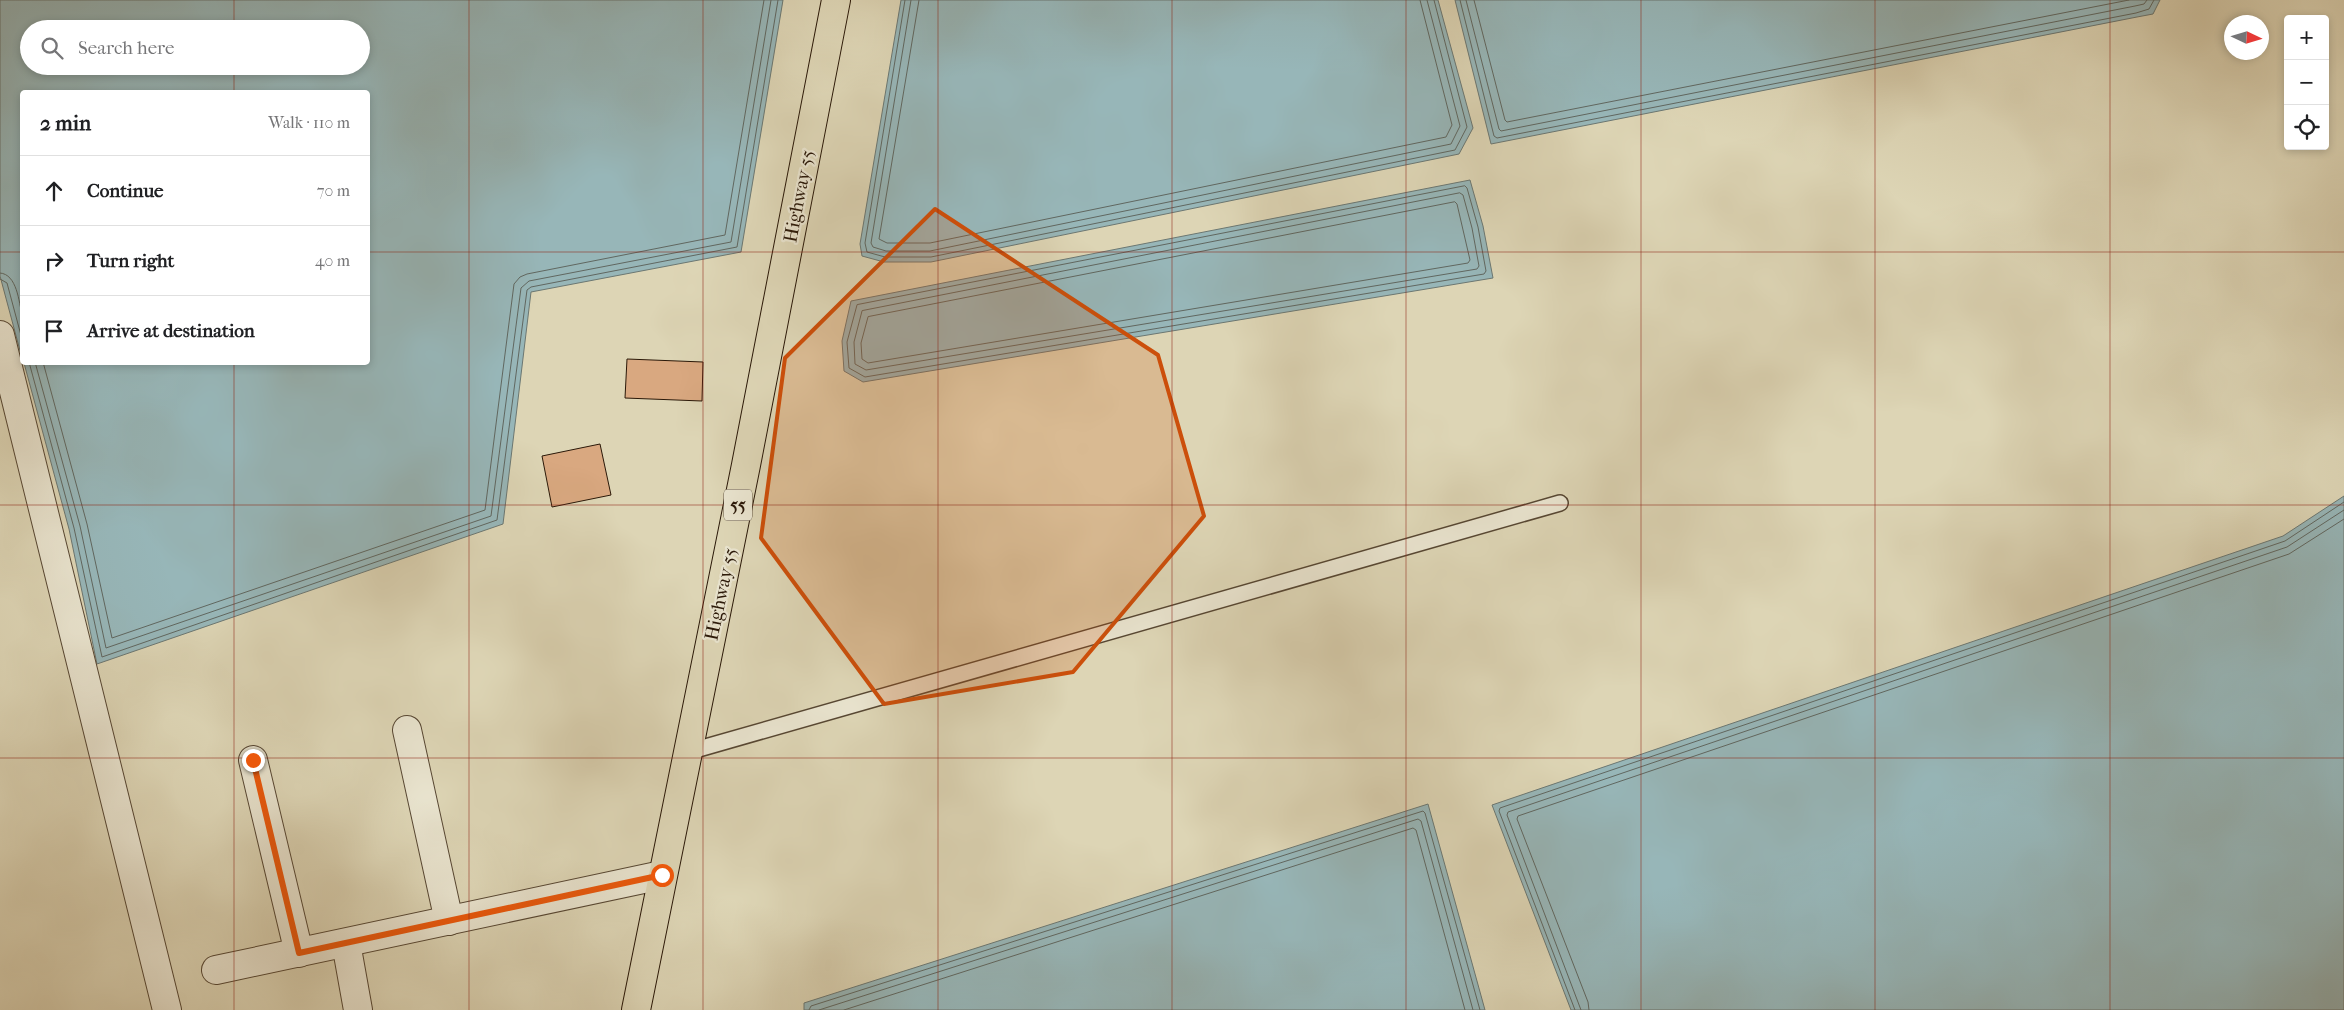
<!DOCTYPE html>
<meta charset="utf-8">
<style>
body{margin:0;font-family:"IM FELL French Canon",serif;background:#f6f6f6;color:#202124}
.controls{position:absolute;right:15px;top:15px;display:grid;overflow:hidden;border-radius:5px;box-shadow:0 2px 8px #0003}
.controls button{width:45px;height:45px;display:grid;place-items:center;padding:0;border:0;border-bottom:1px solid #e0e0e0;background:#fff;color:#202124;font:25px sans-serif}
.compass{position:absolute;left:2224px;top:15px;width:45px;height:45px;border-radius:50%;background:#fff;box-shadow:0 2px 8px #0003;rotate:94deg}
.stop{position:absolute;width:15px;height:15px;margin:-11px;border:4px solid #ea580c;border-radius:50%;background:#fff}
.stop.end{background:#ea580c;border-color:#fff;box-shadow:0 1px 5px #0008}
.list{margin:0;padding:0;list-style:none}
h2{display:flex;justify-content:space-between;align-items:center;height:65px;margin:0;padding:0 20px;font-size:21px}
h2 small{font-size:16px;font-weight:400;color:#757577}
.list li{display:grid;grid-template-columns:32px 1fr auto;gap:15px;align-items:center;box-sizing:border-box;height:70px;padding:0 20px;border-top:1px solid #e0e0e0}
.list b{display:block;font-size:19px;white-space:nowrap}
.list em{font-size:16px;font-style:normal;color:#757577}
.icon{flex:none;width:28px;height:28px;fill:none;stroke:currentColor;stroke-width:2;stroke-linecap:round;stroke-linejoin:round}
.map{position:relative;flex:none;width:2344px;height:1010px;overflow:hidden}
.search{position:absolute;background:#fff;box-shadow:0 2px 8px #0003;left:20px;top:20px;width:350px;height:55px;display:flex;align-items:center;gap:12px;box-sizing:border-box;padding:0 18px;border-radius:28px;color:#757577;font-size:19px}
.panel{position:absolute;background:#fff;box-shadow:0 2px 8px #0003;left:20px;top:90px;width:350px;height:275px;border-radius:5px}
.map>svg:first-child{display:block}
</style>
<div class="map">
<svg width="2344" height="1010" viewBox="0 0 2344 1010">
<rect width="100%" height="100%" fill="#ddd5b5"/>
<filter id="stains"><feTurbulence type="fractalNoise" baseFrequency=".004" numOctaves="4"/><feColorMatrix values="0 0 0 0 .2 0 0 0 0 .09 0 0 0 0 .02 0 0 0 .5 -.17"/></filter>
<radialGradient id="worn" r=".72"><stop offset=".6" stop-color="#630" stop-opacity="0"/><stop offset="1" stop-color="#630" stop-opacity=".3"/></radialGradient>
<!-- water -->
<g fill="#97b6b8" stroke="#6b7772" fill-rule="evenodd">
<path d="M0,0h783l-42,252 -210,40 -28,232 -406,140 -28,-135 -45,-166 344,-1v-270h-346v266l-22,-82zM29,29h332v37h-332z"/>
<path d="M901,0h537l35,128 -14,26 -528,108h-47l-22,-6 -2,-12z"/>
<path d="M1455,0h705l-7,14 -16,3 -646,127z"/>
<path d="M1470,180l13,46 10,52 -630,104 -19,-11 -2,-30 9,-40z"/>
<path d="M2344,496v514h-773l-79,-205 791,-269z"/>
<path d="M1428,804l57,206h-681v-7z"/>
</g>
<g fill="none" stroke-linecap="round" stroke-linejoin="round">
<!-- shore -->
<g stroke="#606760" stroke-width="1">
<path d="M905,0l-40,243 2,9 18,5h46l524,-107 12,-23 -33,-127"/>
<path d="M911,0l-40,243 2,4 13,4h44l521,-107 9,-18 -33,-126"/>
<path d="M919,0l-40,239 8,4h43l516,-106 6,-12 -32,-125"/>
<path d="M1460,0l34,136 3,2 639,-125 13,-4 5,-9"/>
<path d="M1466,0l33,129 2,2 634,-125 9,-2 3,-4"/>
<path d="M1474,0l31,120 2,2 622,-122"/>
<path d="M1465,186l2,2 11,39 8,44 -2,3 -619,103 -16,-9 -2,-26 10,-37z"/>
<path d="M1460,193l3,2 9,33 7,38 -2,3 -611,101 -11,-6 -1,-22 8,-31z"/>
<path d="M1455,202l2,2 13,56 -2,3 -600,100 -6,-4 -1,-16 7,-26z"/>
<path d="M0,273c17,1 19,29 22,42"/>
<path d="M0,279l7,4 15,56"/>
<path d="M29,362l45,166 28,129 395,-137 30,-230 4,-3 206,-40 41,-247"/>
<path d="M35,362l45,164 26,122 385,-132 30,-228 8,-7 202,-39 40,-242"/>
<path d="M43,362l44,162 25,114 373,-128 29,-226 6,-7 7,-3 198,-39 39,-235"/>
<path d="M809,1010l2,-4 612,-195 2,2 55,197"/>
<path d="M819,1010l599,-191 3,2 52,189"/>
<path d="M844,1010l569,-182 3,2 49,180"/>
<path d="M1575,1010l-76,-199 1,-3 785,-267 59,-39"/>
<path d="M1581,1010l-74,-195 1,-3 779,-265 57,-37"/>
<path d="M1589,1010l-1,-8 -71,-183 1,-3 771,-262 55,-35"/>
</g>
</g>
<!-- building -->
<g fill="#d9a880" stroke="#2a1808">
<path d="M627,359l76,3 -1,39 -77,-3z"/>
<path d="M600,444l11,51 -59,12 -10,-51z"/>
</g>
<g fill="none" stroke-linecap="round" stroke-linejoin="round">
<defs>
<path id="service" d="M688,752l872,-249"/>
<g id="minor">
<path d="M0,335l167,675"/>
<path d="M407,730l42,191"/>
<path d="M253,760l46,193"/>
<path d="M346,943l12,67"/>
<path d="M216,970l446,-95"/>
</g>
<path id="trunk" d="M636,1010l110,-545 90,-465"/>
</defs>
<!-- service casing -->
<use href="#service" stroke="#574733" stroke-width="18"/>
<!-- minor casing -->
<use href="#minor" stroke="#574733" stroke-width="30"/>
<!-- trunk casing -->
<use href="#trunk" stroke="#2a1808" stroke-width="30"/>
<!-- service -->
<use href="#service" stroke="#e9e4cf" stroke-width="15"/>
<!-- minor -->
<use href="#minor" stroke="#e9e4cf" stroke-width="28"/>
<!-- trunk -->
<use href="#trunk" stroke="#ddd5b5" stroke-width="28"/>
</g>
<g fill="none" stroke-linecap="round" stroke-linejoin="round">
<!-- route -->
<path stroke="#ea580c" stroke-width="6" d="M253,760l46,193 363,-78"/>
</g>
<!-- marked area -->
<path fill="#cc4f0b" fill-opacity="0.2" stroke="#cc4f0b" stroke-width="4" stroke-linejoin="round" d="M935,209l223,146 46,161 -131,156 -189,32 -123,-166 24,-180z"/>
<!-- grid -->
<path fill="none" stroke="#8f2418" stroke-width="1" stroke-opacity="0.55" d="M234,0v29M469,0v1010M703,0v1010M938,0v1010M1172,0v1010M1406,0v1010M1641,0v1010M1875,0v1010M2110,0v1010M234,66v26M0,252h22M368,252h1976M234,362v648M0,505h2344M0,758h2344"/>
<g text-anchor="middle" stroke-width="4.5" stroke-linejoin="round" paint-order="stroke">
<!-- shield labels -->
<rect fill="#e9e4cf" stroke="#635544" stroke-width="1" x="724" y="489.5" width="28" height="31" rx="4"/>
<g font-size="18" font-weight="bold" fill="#2a1808">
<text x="738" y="511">55</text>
</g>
<!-- street labels -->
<g font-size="19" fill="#2a1808" stroke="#e9e4cf">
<text transform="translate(798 196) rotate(-79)" y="7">Highway 55</text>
<text transform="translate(720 594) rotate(-78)" y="7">Highway 55</text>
</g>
</g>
<rect width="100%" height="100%" filter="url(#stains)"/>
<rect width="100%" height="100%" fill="url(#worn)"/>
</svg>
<div class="controls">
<button>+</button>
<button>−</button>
<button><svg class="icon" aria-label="locate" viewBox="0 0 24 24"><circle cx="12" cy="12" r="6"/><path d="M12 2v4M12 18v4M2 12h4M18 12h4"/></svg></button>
</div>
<svg class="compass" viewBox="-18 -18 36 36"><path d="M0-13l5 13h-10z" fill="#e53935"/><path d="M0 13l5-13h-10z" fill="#757577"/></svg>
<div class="stop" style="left:662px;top:875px"></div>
<div class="stop end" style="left:253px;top:760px"></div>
<div class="search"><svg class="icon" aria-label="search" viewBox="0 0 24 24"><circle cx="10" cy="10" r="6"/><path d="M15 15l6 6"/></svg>Search here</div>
<section class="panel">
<h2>2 min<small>Walk · 110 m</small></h2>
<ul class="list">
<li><svg class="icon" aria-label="ahead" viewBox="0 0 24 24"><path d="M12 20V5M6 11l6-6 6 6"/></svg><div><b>Continue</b></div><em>70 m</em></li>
<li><svg class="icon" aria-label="right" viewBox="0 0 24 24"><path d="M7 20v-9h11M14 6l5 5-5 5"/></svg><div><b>Turn right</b></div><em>40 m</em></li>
<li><svg class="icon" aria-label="arrive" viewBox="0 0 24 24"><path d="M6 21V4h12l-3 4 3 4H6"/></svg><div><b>Arrive at destination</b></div></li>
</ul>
</section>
</div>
